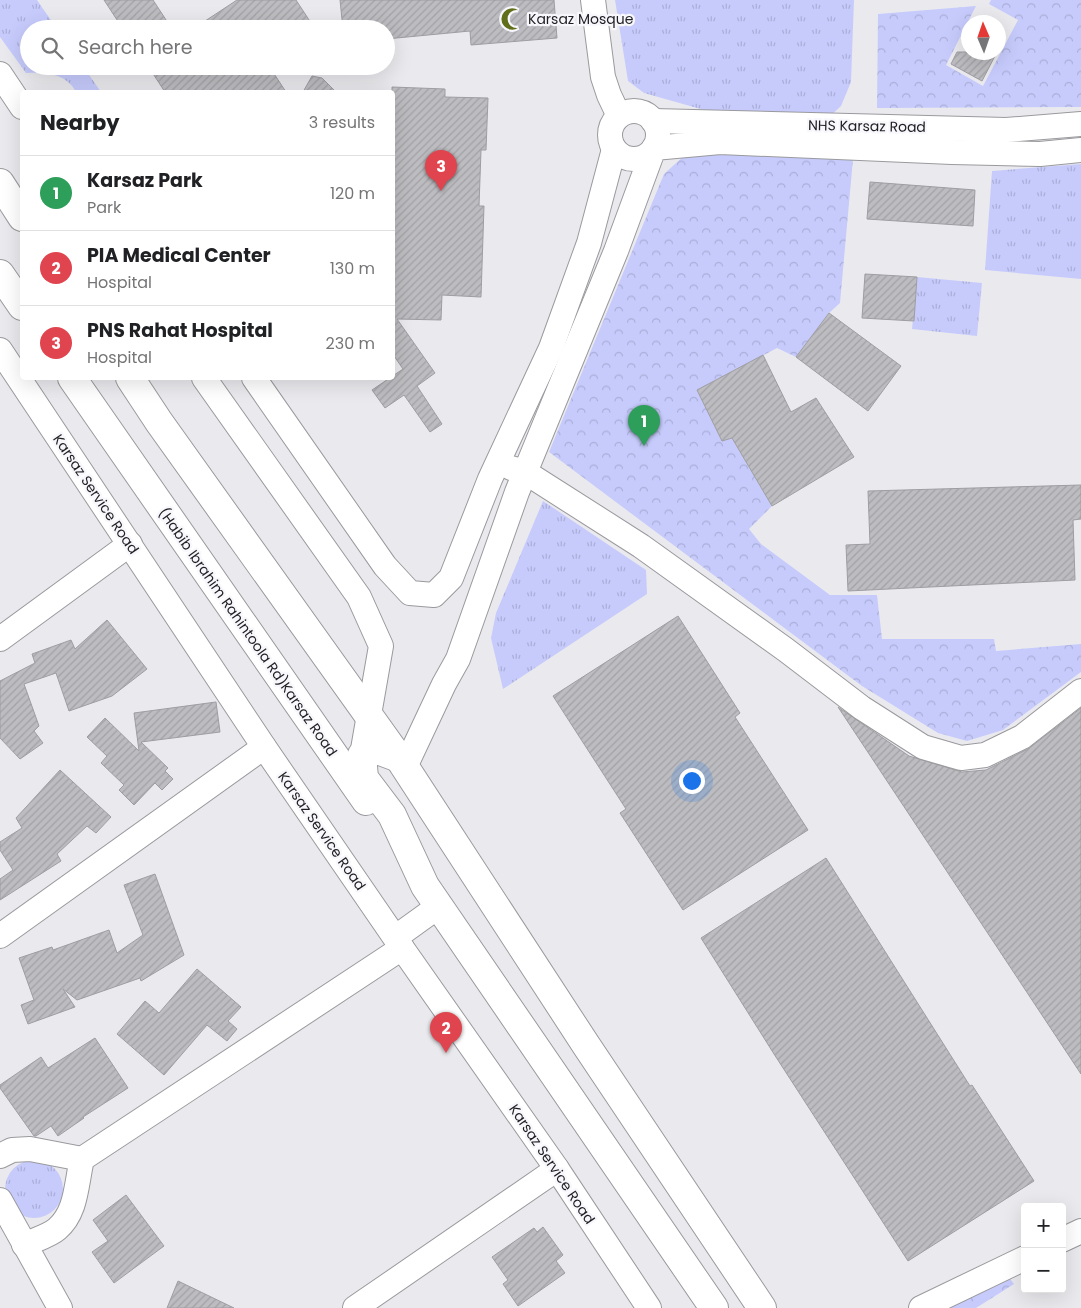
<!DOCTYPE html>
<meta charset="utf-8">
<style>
body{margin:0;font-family:Poppins,sans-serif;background:#f2f2f2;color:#202124}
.controls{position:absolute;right:15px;bottom:15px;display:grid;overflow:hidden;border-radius:5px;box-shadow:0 5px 20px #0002}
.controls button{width:45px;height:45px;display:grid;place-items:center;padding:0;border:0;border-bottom:1px solid #e0e0e0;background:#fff;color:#202124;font:25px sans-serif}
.compass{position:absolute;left:961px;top:15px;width:45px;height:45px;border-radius:50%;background:#fff;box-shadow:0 5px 20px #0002;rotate:358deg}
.you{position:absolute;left:691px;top:780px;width:18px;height:18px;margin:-12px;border:4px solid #fff;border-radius:50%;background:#1a73e8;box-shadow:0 0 0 8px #1a73e833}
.badge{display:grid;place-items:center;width:32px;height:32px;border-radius:50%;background:#616f1a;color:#fff;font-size:16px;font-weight:700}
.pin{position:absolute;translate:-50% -41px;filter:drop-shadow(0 1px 2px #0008)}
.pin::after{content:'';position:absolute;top:26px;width:18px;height:15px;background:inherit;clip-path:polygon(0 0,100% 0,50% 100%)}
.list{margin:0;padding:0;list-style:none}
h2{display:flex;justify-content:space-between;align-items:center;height:65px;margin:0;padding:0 20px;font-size:21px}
h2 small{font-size:16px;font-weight:400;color:#757577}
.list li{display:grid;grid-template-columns:32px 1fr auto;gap:15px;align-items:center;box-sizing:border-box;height:75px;padding:0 20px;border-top:1px solid #e0e0e0}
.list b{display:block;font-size:19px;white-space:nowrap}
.list p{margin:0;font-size:16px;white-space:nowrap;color:#757577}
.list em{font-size:16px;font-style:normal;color:#757577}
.icon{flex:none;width:28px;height:28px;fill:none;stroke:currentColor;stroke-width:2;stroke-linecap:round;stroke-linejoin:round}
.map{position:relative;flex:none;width:1081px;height:1308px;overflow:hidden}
.search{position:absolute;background:#fff;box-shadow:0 5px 20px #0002;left:20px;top:20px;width:375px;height:55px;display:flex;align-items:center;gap:12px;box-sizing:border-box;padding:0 18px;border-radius:28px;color:#757577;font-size:19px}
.panel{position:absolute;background:#fff;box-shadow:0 5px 20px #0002;left:20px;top:90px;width:375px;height:290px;border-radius:5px}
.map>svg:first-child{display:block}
</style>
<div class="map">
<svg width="1081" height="1308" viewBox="0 0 1081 1308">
<defs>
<pattern id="grass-tufts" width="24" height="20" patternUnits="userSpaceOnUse" patternTransform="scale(1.25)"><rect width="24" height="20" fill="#c6cbfc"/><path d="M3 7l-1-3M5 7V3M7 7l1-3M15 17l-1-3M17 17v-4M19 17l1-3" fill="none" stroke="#aaaed8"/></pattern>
<pattern id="forest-crowns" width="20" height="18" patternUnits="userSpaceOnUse" patternTransform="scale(1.25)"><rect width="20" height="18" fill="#c6cbfc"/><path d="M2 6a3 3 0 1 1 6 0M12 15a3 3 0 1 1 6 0" fill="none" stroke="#aaaed8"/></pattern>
<pattern id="building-hatch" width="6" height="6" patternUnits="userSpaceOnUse" patternTransform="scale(1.25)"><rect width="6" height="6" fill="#bdbdc1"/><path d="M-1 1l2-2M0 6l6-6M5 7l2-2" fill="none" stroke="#a2a2a6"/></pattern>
</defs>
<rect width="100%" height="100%" fill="#eaeaee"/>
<!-- grass -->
<g fill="url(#grass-tufts)">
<path d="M0,0h37l20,29h-28v37h54l18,26h-25c-10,-19 -31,-20 -50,-19l-26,-36z"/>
<path d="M615,0h239l-3,82 -10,24 -18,17 -94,-6 -85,-24 -16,-12z"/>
<path d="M1081,164v115l-96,-9 7,-99z"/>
<path d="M917,277l65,6 -5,53 -65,-7z"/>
<path d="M543,501l103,69 1,24 -144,95 -12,-51 5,-25z"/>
<circle cx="34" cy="1189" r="29"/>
</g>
<!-- forest -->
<g fill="url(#forest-crowns)">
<path d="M991,0h90v107l-204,1 1,-94 98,-8 -30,59 37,21 35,-66 -29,-16z"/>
<path d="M708,146l145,13 -13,144 -11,10 -33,44 -19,-9 -80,42 25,50 10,-2 40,68 -23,23 12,15 69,51h47l5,44h112l2,12 85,-7v28l-78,58 -36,11 -29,-8 -76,-47 -313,-234 115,-278 21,-19z"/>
<path d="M1008,1276l6,8 -38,24h-30z"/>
</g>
<!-- building -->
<g fill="url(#building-hatch)" stroke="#9e9ea2">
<path d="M104,0h49l19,29h-49z"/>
<path d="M237,0h59l19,29h-122z"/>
<path d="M340,0h214l3,38 -86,7 -1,-14 -84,8v-10h-43z"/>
<path d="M957,52h40l-15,29 -31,-17z"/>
<path d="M148,66h121l17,26h-121z"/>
<path d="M312,76l10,2 14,14h-33z"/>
<path d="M392,87l53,2v8l43,1 -2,52h-5l-2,56h5l-3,91 -39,-2 -1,25 -44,-1 38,54 -18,13 25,38 -12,8 -26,-37 -19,13 -13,-18 31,-21 -11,-16z"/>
<path d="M870,182l105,8 -2,36 -106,-7z"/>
<path d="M865,274l52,3 -3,44 -52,-3z"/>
<path d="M829,313l72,53 -33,45 -72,-54z"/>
<path d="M763,355l28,57 25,-14 38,59 -82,49 -40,-68 -10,3 -25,-51z"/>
<path d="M1081,485v34l-8,1 2,60 -227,11 -2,-46 24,-1 -2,-53z"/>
<path d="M678,616l62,97 -5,4 73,113 -125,80 -63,-97 6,-4 -73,-113z"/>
<path d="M107,620l40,49 -35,27 -43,15 -13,-38 -32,11 15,42 -5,5 9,12 -23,16 -20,-21v-57l35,-18 -3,-9 39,-14 4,9z"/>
<path d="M216,702l4,30 -79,10 27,26 -3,3 8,8 -11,11 -7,-7 -21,22 -15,-15 5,-5 -23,-22 6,-7 -20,-19 18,-19 34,33 -5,-38z"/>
<path d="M838,707l71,49 53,16 24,-2 42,-21 53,-41v366z"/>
<path d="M60,770l51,47 -15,16 -9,-7 -30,28 4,7 -61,39v-21l13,-9 -13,-20v-8l22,-14 -6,-10z"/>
<path d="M826,858l144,228 2,-1 62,96 -126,80 -134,-207 -73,-116z"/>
<path d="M155,874l29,81 -43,26 -1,-3 -63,22 -14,-11 12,18 -47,17 -7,-19 13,-5 -15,-42 33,-11 1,3 56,-20 8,23 26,-18 -19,-50z"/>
<path d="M197,969l44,38 -13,14 9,8 -10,12 -20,-16 -43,50 -47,-41 28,-33 14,12z"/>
<path d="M95,1038l33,50 -45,29 1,1 -26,18 -7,-10 -15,10h-2l-34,-48v-3l41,-28 7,11z"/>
<path d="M126,1195l38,51 -50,37 -22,-31 16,-11 -15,-21z"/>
<path d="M543,1227l20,28 -7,6 9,12 -47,33 -15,-22 5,-4 -16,-23 42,-29 3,4z"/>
<path d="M178,1281l56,27h-67z"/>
</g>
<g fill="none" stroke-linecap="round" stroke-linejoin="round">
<defs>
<g id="minor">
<path d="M593,0l10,77 6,18 10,21"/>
<path d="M0,74l22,33"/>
<circle cx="634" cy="135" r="24"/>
<path d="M653,121l353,9 75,-6"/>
<path d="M0,350l264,397 138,201 155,221 92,139"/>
<path d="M204,378l155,219 22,49 -19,109"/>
<path d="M254,378l131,188 25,27 24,2 17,-17 39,-99 61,-131 38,-105 25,-94"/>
<path d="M511,468l14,4 116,74 145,104 76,58 61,39 38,11 24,-3 37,-18 59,-46"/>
<path d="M0,639l130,-95"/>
<path d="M405,767l39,-83 14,-25 59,-167 99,-241 38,-103 66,-6 232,10 88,2 41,-4"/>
<path d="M0,936l264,-189"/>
<path d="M396,937l43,-31"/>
<path d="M0,1156l12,-6 18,-1 52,10"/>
<path d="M0,1200l60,108"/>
<path d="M1062,1240l19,-9"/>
<path d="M24,1245c10,-5 25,-9 33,-16 20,-17 19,-45 25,-70l320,-211"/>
<path d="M355,1308l202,-139"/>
<path d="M921,1308l104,-50"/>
</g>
<g id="highway">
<path d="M0,183l22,34"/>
<path d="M0,274l22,32"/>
<path d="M72,378l294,423"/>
<path d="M130,378l29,44 240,336 187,287 176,263"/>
<path d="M399,758l-27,-10 -10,7 2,23 28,37 33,71 289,422"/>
</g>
</defs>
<!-- minor casing -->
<use href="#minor" stroke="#9a9a9e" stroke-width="26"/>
<!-- highway casing -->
<use href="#highway" stroke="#9a9a9e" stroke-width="30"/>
<!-- minor -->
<use href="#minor" stroke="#fff" stroke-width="24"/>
<!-- highway -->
<use href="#highway" stroke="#fff" stroke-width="28"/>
</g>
<!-- icons -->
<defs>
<symbol id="mosque-bare" viewBox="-9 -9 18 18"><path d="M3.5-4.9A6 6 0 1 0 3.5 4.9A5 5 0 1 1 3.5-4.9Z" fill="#616f1a" stroke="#f7f7fc" stroke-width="2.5" paint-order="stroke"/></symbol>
</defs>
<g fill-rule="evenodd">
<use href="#mosque-bare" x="496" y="3" width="32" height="32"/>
</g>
<g text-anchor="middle" stroke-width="4.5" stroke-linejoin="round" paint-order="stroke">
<!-- poi labels -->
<g font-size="14" fill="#1f1f21" stroke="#f7f7fc" text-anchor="start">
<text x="528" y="24">Karsaz Mosque</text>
</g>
<!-- street labels -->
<g font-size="14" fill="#1f1f21" stroke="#f7f7fc">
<text transform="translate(867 126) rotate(1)" y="5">NHS Karsaz Road</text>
<text transform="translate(96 494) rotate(56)" y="5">Karsaz Service Road</text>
<text transform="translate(248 632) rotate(55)" y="5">(Habib Ibrahim Rahintoola Rd)Karsaz Road</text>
<text transform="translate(322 831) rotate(55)" y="5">Karsaz Service Road</text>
<text transform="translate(552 1164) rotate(56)" y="5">Karsaz Service Road</text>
</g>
</g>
</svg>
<div class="controls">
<button>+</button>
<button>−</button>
</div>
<svg class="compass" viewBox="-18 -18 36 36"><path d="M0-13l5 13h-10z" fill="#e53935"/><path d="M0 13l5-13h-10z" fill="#757577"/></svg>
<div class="you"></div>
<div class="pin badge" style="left:644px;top:446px;background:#2e9e5b">1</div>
<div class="pin badge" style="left:446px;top:1053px;background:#e0444e">2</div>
<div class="pin badge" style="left:441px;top:191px;background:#e0444e">3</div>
<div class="search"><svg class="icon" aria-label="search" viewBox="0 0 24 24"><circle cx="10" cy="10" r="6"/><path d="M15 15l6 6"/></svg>Search here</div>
<section class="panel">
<h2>Nearby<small>3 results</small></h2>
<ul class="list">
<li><span class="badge" style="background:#2e9e5b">1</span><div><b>Karsaz Park</b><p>Park</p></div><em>120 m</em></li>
<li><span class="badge" style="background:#e0444e">2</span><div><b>PIA Medical Center</b><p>Hospital</p></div><em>130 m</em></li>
<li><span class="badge" style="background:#e0444e">3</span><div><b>PNS Rahat Hospital</b><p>Hospital</p></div><em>230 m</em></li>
</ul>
</section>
</div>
